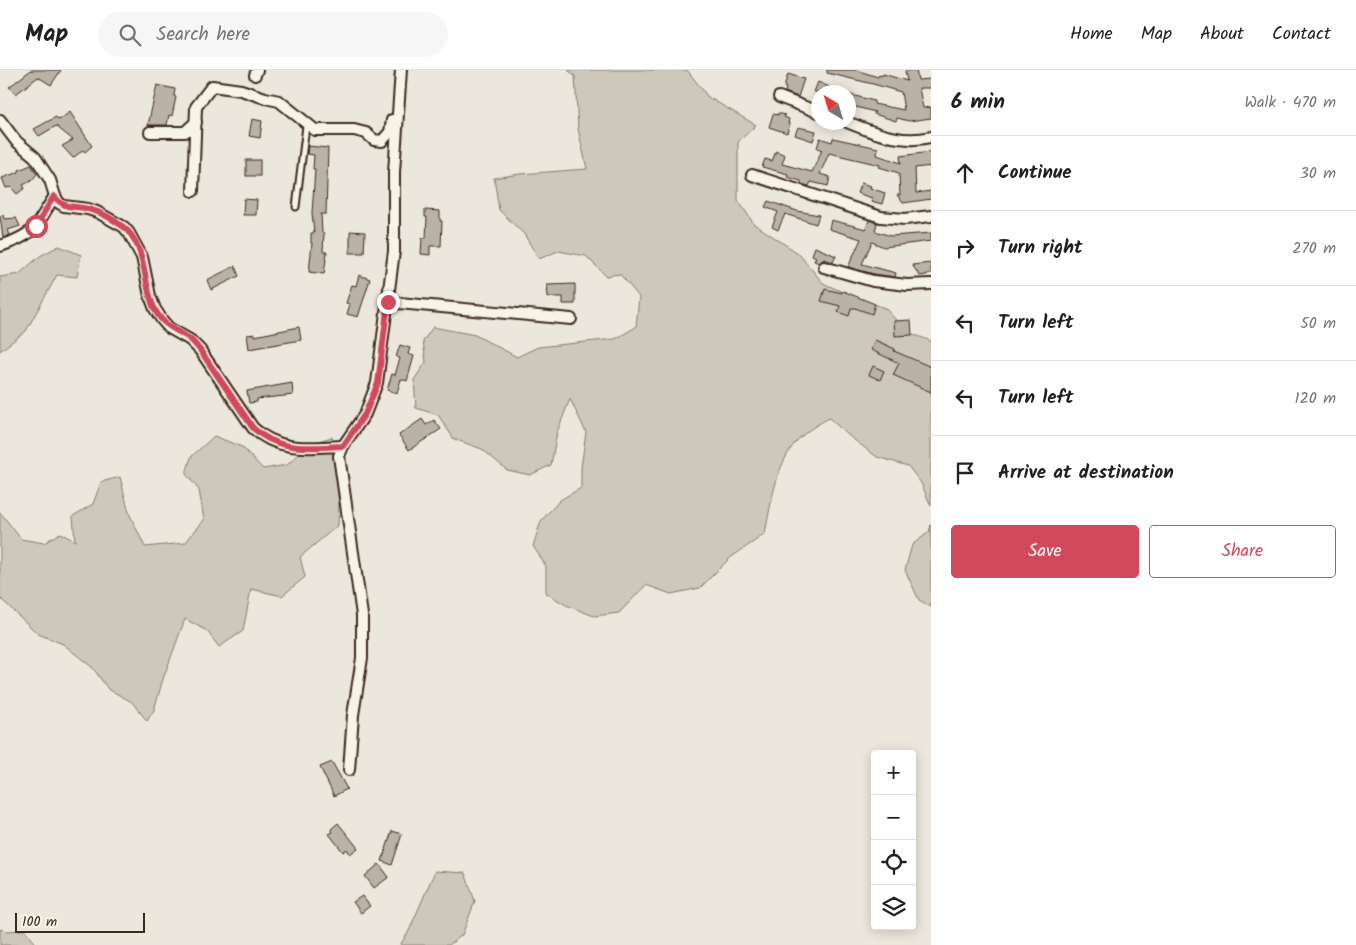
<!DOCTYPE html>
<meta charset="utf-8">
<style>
body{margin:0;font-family:Kalam,sans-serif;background:#f6f6f6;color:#202124}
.controls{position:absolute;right:15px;bottom:15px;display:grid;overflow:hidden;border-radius:5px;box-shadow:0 2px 12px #0003}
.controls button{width:45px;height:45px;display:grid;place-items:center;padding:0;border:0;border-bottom:1px solid #e0e0e0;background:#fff;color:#202124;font:25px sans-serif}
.compass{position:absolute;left:811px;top:15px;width:45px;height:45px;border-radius:50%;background:#fff;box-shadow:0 2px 12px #0003;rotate:322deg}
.scale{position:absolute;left:15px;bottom:12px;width:130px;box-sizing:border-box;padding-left:5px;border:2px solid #3b2a1e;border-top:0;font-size:14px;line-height:18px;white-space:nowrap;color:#3b2a1e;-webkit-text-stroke:4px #f7f3e8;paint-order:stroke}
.stop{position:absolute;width:15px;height:15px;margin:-11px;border:4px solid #d1495b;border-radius:50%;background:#fff}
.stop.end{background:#d1495b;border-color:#fff;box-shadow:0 1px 5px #0008}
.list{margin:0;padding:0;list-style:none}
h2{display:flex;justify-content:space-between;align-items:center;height:65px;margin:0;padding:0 20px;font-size:21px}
h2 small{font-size:16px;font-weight:400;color:#757577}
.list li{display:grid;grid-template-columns:32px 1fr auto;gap:15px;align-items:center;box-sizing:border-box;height:75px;padding:0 20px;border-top:1px solid #e0e0e0}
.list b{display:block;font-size:19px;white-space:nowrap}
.list em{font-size:16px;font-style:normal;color:#757577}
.actions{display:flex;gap:10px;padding:15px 20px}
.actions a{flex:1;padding:11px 0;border:1px solid #d1495b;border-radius:5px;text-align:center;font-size:18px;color:#d1495b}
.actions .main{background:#d1495b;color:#fff}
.icon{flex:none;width:28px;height:28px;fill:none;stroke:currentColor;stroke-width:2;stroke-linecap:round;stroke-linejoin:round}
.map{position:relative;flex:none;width:931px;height:875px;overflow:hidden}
header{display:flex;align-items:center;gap:30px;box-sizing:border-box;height:70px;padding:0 25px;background:#fff;border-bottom:1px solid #e0e0e0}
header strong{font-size:24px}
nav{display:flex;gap:28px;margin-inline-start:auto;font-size:18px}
.search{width:350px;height:45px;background:#f6f6f6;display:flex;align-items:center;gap:12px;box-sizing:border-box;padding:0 18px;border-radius:28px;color:#757577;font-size:19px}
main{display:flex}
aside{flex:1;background:#fff}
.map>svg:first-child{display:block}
</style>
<header>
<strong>Map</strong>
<div class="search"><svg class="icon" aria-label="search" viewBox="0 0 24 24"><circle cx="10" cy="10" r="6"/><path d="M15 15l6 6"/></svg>Search here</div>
<nav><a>Home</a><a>Map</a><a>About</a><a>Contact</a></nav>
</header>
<main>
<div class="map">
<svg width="931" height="875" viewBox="0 0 931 875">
<rect width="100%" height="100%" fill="#ece7dc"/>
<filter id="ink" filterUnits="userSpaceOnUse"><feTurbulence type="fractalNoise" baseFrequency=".02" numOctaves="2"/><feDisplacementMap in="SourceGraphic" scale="10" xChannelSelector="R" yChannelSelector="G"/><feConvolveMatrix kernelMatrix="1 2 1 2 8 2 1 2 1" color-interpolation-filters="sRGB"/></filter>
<g filter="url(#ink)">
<!-- green -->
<g fill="#cec8bc" stroke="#84796d">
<path d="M568,0h119l21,27 48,28 -18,17v58l16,24 44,29 25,30 24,11 38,14 22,24 24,9v165l-10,-23 -13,-17 -31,-9 -28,-21 -20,-18c-9,5 -18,10 -26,17 -26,21 -32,68 -38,99l-35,24 -30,30 -29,6 -25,-9 -27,28 -25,3 -28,-11 -20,-12v-27l-13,-20 8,-25 19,-21 21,-12v-20l5,-36 -16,-33 -13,33 -6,33 -21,10 -23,-5 -25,-21 -28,-10 -16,-24 -22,-7 -2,-28 12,-18 -3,-21 10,-14 42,8 42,22 21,-10 77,-8 21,-12 3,-30 -19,-23 -14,2 -20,-20 -28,-5 -19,8 -15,-25 -25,-24 -5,-32 26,-4 67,-5 -9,-40 -3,-53z"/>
<path d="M59,176l22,9 -4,22 -20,-2 -31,56 -26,20v-74l19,-3 21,-18z"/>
<path d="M214,366l28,11 21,22 24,-4 24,-22 21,-6 7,67 -1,21 -38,32 5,20 -23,19 -31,-7 -8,42 -24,16 -12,-16 -22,-12 -22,60 -9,31 -7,11 -15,-19 -24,-13 -15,-21 -30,-24 -25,-10 -38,-36v-86l21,27 23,4 16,-10 15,8 -2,-25 20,-12 8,-22 19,-5 9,36 16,34 40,-4 19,-23 -5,-30 -13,-16 5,-17z"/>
<path d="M931,455v82l-12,-7 -14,-30 7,-25 17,-13z"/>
<path d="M435,801l30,2 10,28 -13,34 -13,10h-49l8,-12z"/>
<path d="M0,859l6,2 19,-1 12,15h-37z"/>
</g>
<!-- building -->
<g fill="#bab2a7" stroke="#3b2a1e">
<path d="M31,0h30l-10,15 -13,-8 -22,17 -7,-7z"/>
<path d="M827,0h29l22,7 1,-2 3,1 1,-2 24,7 -2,-10 11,-1 2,10 13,-1v9h-12l4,20 8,-1v11l-22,3 -12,-3 -1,3 -22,-7 1,-2 -27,-7v-11l26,7v3l30,6 -3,-18 -28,-8 -46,-11z"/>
<path d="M788,4l16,5 -6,18 -13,-5 1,-4 -2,-1z"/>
<path d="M818,12l14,6 -3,4h-15z"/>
<path d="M157,15l18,4 -1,7 2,1 -4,19 -3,-1 -2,10h-19z"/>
<path d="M70,42l22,34 -7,6 -2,-2 -10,8 -11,-12 11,-6 -17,-14 -17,10 -5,-7 22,-12 3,3z"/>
<path d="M778,43l7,2 -1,2 5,2 -1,5h2l-3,9 -18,-6 4,-13 5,1z"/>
<path d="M252,49l10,2 -2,17 -11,-2z"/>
<path d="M798,57l18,4 -3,10 -18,-6z"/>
<path d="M820,68l12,4 1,-4 45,10 -1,7 24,8 -1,-7 31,-4v14l-16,2 1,25 15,-2v8l-28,4 -6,-8h3l-1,-22 -20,-6 1,-2 -51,-12 -9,21 10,3 -2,9 -17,-4 -2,4 -8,-2v-3l-14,-4 1,-3 -26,-7 3,-8 7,2 4,-10 9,4 -3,9 30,8 10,-22 -5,-2z"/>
<path d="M308,76l20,2 -2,66h-5l1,19h2l-1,19h4l-3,22 -15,-2 3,-29h-1v-10h3l-2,-20 3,-44h-2l1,-14 -7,-1z"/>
<rect x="246" y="90" width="14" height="16"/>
<path d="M31,95l6,9 -6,7 -8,4 2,3 -8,6 -6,-7 -5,1 -4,-10 17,-6v-2z"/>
<path d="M861,113l10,3 -1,2 15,5 -3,11 -11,-3 1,-3 -15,-5z"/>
<path d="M244,129l13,1 -1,15h-13z"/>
<path d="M768,131l29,10 22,4 -3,9 -31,-10 -7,16 -6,-3 6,-15 -13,-5z"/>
<path d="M425,140l15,1v10h2l-1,25h-11v9l-9,-1 1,-16h4l1,-21h-2z"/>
<path d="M3,145l1,4 12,-1 4,8 -12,4 2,5 -7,3 -3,-22z"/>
<path d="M831,150l35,9 3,-9 8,3 -2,8 16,5 40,-3v8l-47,6 -12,-5 -10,22 34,9 -1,4 -21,-3 -26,-7 13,-28 -32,-10z"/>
<path d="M350,161l15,1 -1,21h-14z"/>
<path d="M815,177l21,9 -3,6 -9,-3 -5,4 -5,-2 2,-4 -4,-2z"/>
<path d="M931,193v11l-11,2 -8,-11z"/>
<path d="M235,196l4,10 -28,14 -4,-10z"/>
<path d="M359,205l11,4 -12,38 -11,-3 3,-10 -4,-1 6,-18 4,1z"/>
<path d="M575,214v20h-12v-7h-15l-1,-12z"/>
<path d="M825,219l17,4 1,-2 32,13 -3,10 -17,-6h-4l-2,8 -11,-4 2,-6 -19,-5z"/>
<path d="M911,250l1,15 -17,1 -1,-15z"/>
<path d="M299,257l2,13 -52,9 -2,-14 8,-1v2z"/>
<path d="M875,270l20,9 -1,2 37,16v25l-38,-17 6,-12 -28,-13z"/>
<path d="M400,275l10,3 -2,6 6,2 -7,25 -6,-2 -4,14 -10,-3 5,-16 3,1 5,-17 -4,-1z"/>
<path d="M873,296l11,5 -4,9 -11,-5z"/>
<path d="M292,313l1,12 -36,4v3l-8,1 -2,-12z"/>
<path d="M422,349l4,6 8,-5 7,9 -32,21 -10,-15z"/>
<path d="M332,692l15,27 -13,7 -14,-29z"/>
<path d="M338,753l20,25 -8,6 -3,-5 -4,3 -14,-18 4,-2 -2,-3z"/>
<path d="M392,761l10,3 -10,31 -10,-4z"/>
<path d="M379,794l10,13 -15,11 -9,-12z"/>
<path d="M362,826l8,10 -9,7 -8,-11z"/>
</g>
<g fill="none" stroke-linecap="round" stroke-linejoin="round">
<defs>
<path id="service" d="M296,137l10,-81 2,1"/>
<g id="minor">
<path d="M255,5l2,-5"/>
<path d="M779,27l39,15"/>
<path d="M0,50l16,21 19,16 15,23 5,16 4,7 5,3 24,3 9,3 27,15 5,6 13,24 8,39 5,13 7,11 7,8 21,12 10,10 53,78c27,25 57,19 90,18"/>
<path d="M847,52c27,11 54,22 84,15"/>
<path d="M150,62h35l11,-10"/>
<path d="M752,105l129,42 24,2 26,-3"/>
<path d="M193,121l3,-84 16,-21 29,4 24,8 14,3 36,29h39l12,3 8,7 8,1 8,-9 2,-12"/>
<path d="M0,176c13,-4 26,-9 35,-19 7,-9 13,-21 20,-31"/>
<path d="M824,197l49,14 34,4 24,-1"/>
<path d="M388,232l183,17"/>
<path d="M349,700l4,-55 9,-57v-43l-23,-159 4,-10 22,-32 12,-31 17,-132v-79l7,-102"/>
</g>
</defs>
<!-- service casing -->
<use href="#service" stroke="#3b2a1e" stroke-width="9"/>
<!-- minor casing -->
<use href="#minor" stroke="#3b2a1e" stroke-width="14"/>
<!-- service -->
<use href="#service" stroke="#f7f3e8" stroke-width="5"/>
<!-- minor -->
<use href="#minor" stroke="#f7f3e8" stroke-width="10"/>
</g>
</g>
<g fill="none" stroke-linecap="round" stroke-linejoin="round" filter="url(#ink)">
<!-- route -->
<path stroke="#d1495b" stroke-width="6" d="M36,156l18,-30c11,14 19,9 34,13 12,3 25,10 34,17 26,18 20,59 33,84 9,17 21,19 35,29 4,3 7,8 10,11l53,78c27,25 57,19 90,18l22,-32 13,-31 10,-81"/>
</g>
</svg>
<div class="controls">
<button>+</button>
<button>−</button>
<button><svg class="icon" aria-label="locate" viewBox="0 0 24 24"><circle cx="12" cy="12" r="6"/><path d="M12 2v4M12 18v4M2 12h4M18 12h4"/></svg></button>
<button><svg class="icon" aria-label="layers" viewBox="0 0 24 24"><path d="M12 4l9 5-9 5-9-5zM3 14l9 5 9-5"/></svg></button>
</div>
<svg class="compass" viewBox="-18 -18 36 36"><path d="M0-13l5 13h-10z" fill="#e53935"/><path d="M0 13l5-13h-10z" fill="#757577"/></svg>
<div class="scale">100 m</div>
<div class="stop" style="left:36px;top:156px"></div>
<div class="stop end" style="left:388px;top:232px"></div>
</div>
<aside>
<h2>6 min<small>Walk · 470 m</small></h2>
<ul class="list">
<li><svg class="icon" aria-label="ahead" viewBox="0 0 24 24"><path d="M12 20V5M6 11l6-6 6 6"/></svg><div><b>Continue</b></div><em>30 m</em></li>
<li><svg class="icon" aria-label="right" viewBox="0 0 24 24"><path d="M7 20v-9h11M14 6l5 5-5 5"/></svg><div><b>Turn right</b></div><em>270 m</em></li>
<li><svg class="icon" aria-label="left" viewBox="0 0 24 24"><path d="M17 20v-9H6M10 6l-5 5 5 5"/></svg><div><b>Turn left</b></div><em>50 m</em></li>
<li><svg class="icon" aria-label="left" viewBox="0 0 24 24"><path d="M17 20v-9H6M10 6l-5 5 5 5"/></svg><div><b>Turn left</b></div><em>120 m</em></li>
<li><svg class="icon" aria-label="arrive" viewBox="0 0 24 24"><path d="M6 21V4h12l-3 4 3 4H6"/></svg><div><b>Arrive at destination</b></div></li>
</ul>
<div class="actions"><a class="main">Save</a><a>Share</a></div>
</aside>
</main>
